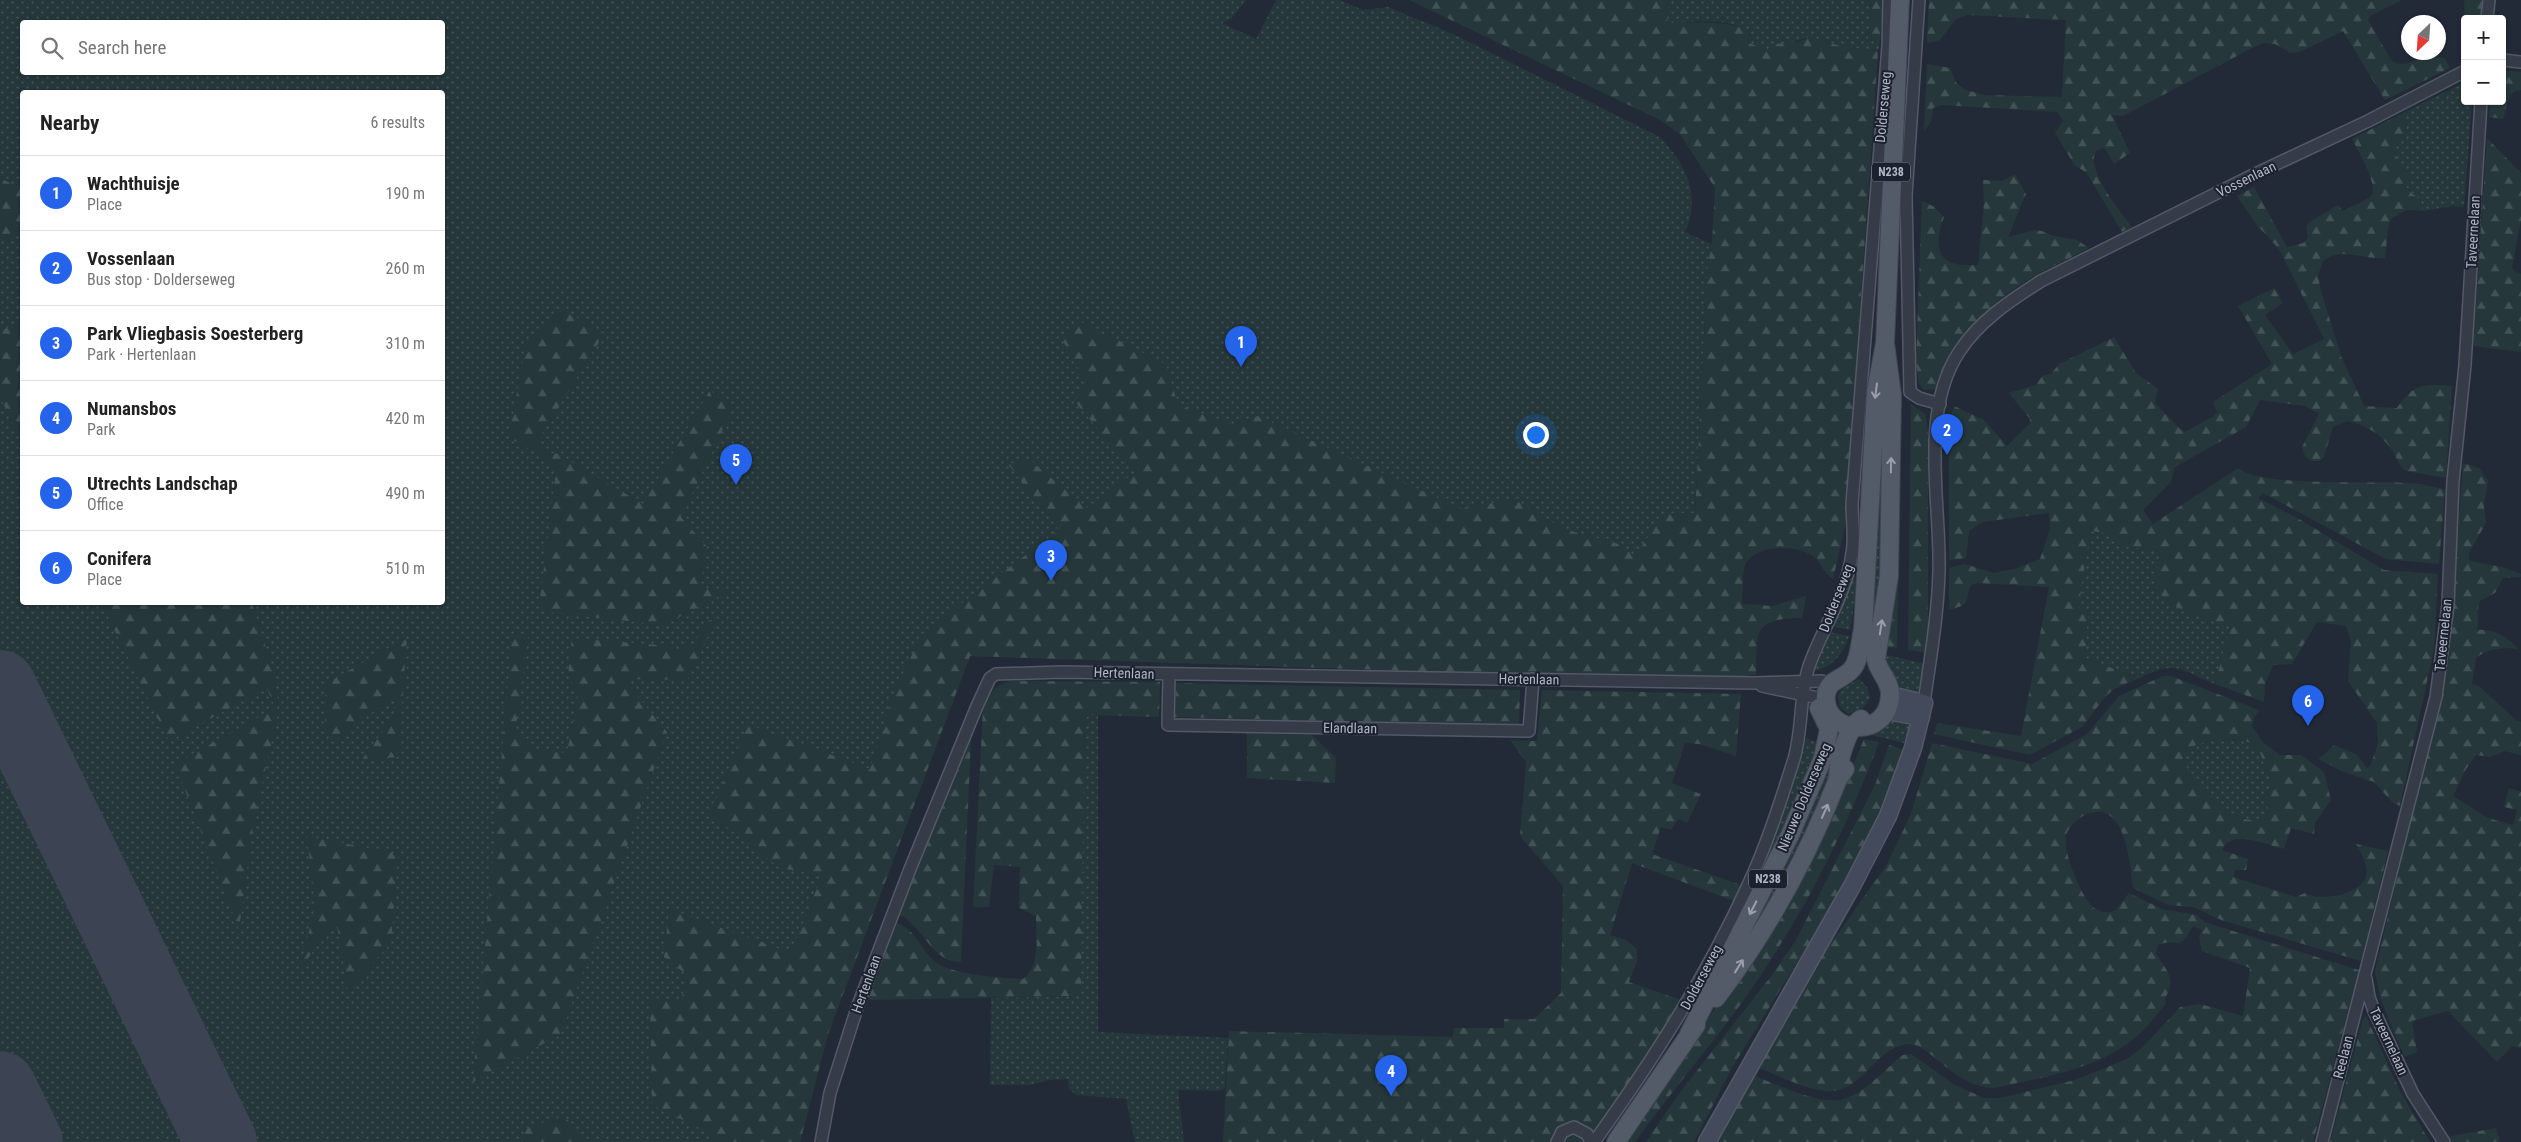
<!DOCTYPE html>
<meta charset="utf-8">
<style>
body{margin:0;font-family:"Roboto Condensed",sans-serif;background:#f6f6f6;color:#222}
.controls{position:absolute;right:15px;top:15px;display:grid;overflow:hidden;border-radius:5px;box-shadow:0 1px 4px #0004}
.controls button{width:45px;height:45px;display:grid;place-items:center;padding:0;border:0;border-bottom:1px solid #e0e0e0;background:#fff;color:#222;font:25px sans-serif}
.compass{position:absolute;left:2401px;top:15px;width:45px;height:45px;border-radius:50%;background:#fff;box-shadow:0 1px 4px #0004;rotate:205deg}
.you{position:absolute;left:1535px;top:434px;width:18px;height:18px;margin:-12px;border:4px solid #fff;border-radius:50%;background:#1a73e8;box-shadow:0 0 0 8px #1a73e833}
.badge{display:grid;place-items:center;width:32px;height:32px;border-radius:50%;background:#2563eb;color:#fff;font-size:16px;font-weight:700}
.pin{position:absolute;translate:-50% -41px;filter:drop-shadow(0 1px 2px #0008)}
.pin::after{content:'';position:absolute;top:26px;width:18px;height:15px;background:inherit;clip-path:polygon(0 0,100% 0,50% 100%)}
.list{margin:0;padding:0;list-style:none}
h2{display:flex;justify-content:space-between;align-items:center;height:65px;margin:0;padding:0 20px;font-size:21px}
h2 small{font-size:16px;font-weight:400;color:#767676}
.list li{display:grid;grid-template-columns:32px 1fr auto;gap:15px;align-items:center;box-sizing:border-box;height:75px;padding:0 20px;border-top:1px solid #e0e0e0}
.list b{display:block;font-size:19px;white-space:nowrap}
.list p{margin:0;font-size:16px;white-space:nowrap;color:#767676}
.list em{font-size:16px;font-style:normal;color:#767676}
.icon{flex:none;width:28px;height:28px;fill:none;stroke:currentColor;stroke-width:2;stroke-linecap:round;stroke-linejoin:round}
.map{position:relative;flex:none;width:2521px;height:1142px;overflow:hidden}
.search{position:absolute;background:#fff;box-shadow:0 1px 4px #0004;left:20px;top:20px;width:425px;height:55px;display:flex;align-items:center;gap:12px;box-sizing:border-box;padding:0 18px;border-radius:5px;color:#767676;font-size:19px}
.panel{position:absolute;background:#fff;box-shadow:0 1px 4px #0004;left:20px;top:90px;width:425px;height:515px;border-radius:5px}
.map>svg:first-child{display:block}
</style>
<div class="map">
<svg width="2521" height="1142" viewBox="0 0 2521 1142">
<defs>
<pattern id="grass-dots" width="8" height="8" patternUnits="userSpaceOnUse" patternTransform="scale(1.25)"><rect width="8" height="8" fill="#25373a"/><path d="M2 2h.1M6 6h.1" fill="none" stroke="#425255" stroke-width="1.8" stroke-linecap="round"/></pattern>
<pattern id="forest-firs" width="22" height="20" patternUnits="userSpaceOnUse" patternTransform="scale(1.25)"><rect width="22" height="20" fill="#25373a"/><path d="M5 1l3.5 6h-7zM16 11l3.5 6h-7z" fill="#425255"/></pattern>
</defs>
<rect width="100%" height="100%" fill="#222a38"/>
<!-- grass -->
<g fill="url(#grass-dots)" fill-rule="evenodd">
<path d="M0,0h1246l-15,19 -9,4 34,16 20,-39h63l24,10 25,-3 65,27 205,102c27,25 44,60 27,96l27,12 -4,18 -22,418 -716,-24 -142,378 -28,108h-800zM22,22h420v50h-420zM22,92h420v510h-420z"/>
<path d="M1669,0h202l-3,40 12,2 -2,9 -41,-6 -28,-8 -43,14 -18,-9 2,-9c-20,-17 -59,-10 -84,-10z"/>
<path d="M2465,82v19h7l-8,106 -11,-1 -29,5 -5,-12 -13,-12 3,-8 -4,-8 -8,-6 -2,-20c6,-14 18,-14 8,-32z"/>
<path d="M1883,390l-2,181 -11,90 -5,-1z"/>
<path d="M2090,531l26,3v11l44,6 -4,31 15,22 59,22 -15,58c-36,-15 -39,-24 -76,-6l-54,-20 3,-47h-11z"/>
<path d="M1855,567v31l-5,32 -18,-4z"/>
<path d="M1829,632l20,4c-5,17 -17,32 -35,35z"/>
<path d="M1883,654l41,10 -4,27 -19,2 -8,-9z"/>
<path d="M1859,679l8,8 3,11 -5,8 -17,8 -8,-7 -2,-12 5,-7z"/>
<path d="M1089,715h9v317l130,6 -3,51 -6,2 -41,-1 6,52h-49l-9,-43 -50,-4 -7,-6 -1,-10 -19,1 -19,5h-40l1,-87 89,-2 4,-276z"/>
<path d="M1899,718c14,5 11,13 9,26l-40,-10 14,-11z"/>
<path d="M1834,728l12,5 -54,135 -43,68 50,-110z"/>
<path d="M1806,738l16,6 -24,58 -52,102 43,-107z"/>
<path d="M2228,739c39,2 28,15 44,41 -5,12 -7,20 -3,32l-3,7c-28,11 -79,-35 -83,-62 5,-16 32,-16 45,-18z"/>
</g>
<!-- forest -->
<g fill="url(#forest-firs)" fill-rule="evenodd">
<path d="M1409,0h260l-2,23c27,0 57,-3 83,7l-2,12 18,9 6,-7 27,-2 10,-5 28,8 41,6 -33,475 -12,53c-10,-6 -12,-17 -20,-23 -16,-12 -59,-12 -68,9 -3,8 -2,30 -3,39l30,2 34,-10 -4,22c-51,0 -45,16 -46,57l-70,5 -716,-24 -142,378 -28,108h-91l3,-8 -60,-29 -2,-108 31,5 6,-27 -23,-18 5,-48 122,44 31,-78 -42,-7 -70,-54 38,-90 122,45 24,-77 26,-54 30,-26 109,-82 -51,-66 22,-4 57,48 48,-36 -60,-70 10,-20 -24,-45 16,-17 89,44 12,41 55,20 25,-9 204,93 52,-10 50,30 59,16 11,13 30,-45h31l13,-251 4,-18 3,-56 -35,-54 -22,-15z"/>
<path d="M1871,0h12l-3,42 -12,-2z"/>
<path d="M1929,0h473l-32,16 -2,4 23,40c12,12 36,-9 54,-1l5,9 -65,32 -42,-69 -43,21 -9,1 -16,-9 -11,-1 -10,4 -131,69 -11,-1 18,38 -16,11 -7,-13 -4,-3 -7,3c-11,19 24,60 36,76l-10,5 -36,-60 -11,-6 -20,-33 8,-12 -6,-9 -116,-7 -8,3 -2,14 -7,9 3,-67 23,4 7,16 9,6 19,5 77,2 4,-77 -99,-5 -11,4 -17,22 -12,2z"/>
<path d="M2464,0h19l-1,19h-17z"/>
<path d="M2502,70l19,2v18c-16,2 -13,17 -18,29l-14,-2 2,-16h11z"/>
<path d="M2403,113c10,18 -2,18 -8,32l2,20 13,10 -4,13 13,11 5,12 -17,-1 -15,8 -4,10 -3,30c-23,2 -42,-12 -62,3l-5,14 3,16 20,65 23,50 33,2c17,-25 26,-24 55,-22l-6,92 -40,-7c-7,-4 -8,-10 -11,-16 -11,-19 -26,-29 -47,-34l-15,6 -9,30 -5,4c-11,1 -15,-4 -17,-14l17,-33 -14,-8 -45,-6 -14,27 -71,40 -4,15 -28,28 10,14 85,-56c21,19 137,13 169,15 13,0 26,4 38,6l-6,75 -53,-5 -123,-66 -5,5 41,21 85,51 54,4 -4,75 -34,157 -7,-3 -19,-21 -33,-11 -22,-12 15,-14 22,9 11,14 3,-2 8,-22 -1,-21 -29,-42 3,-40 -5,-15 -29,-4 -25,42 -19,1 -8,19 -1,18 -49,-18 15,-58c-20,-7 -73,-18 -74,-44 -1,-10 3,-21 4,-31l-45,-6v-11l-25,-3 -12,80h10l-3,47 54,20 -25,11 -9,8 -23,30 -52,28 -96,-21 3,-11 84,13 28,-149 -72,-4 -6,2c-8,17 4,18 -22,25v-42l16,-4 29,9 20,-4 26,-10 10,-30 -1,-16 -66,9 -14,9 -3,27 -17,2v-138l5,-16 30,14 23,26 22,-22 1,-5 -21,-26 27,-8 7,-10 8,-1 8,-10 55,-27 22,36 22,16 -3,14 25,26 5,3 29,-16 3,-4 -4,-10 59,-38 -34,-58 36,-18 9,15 -18,12 28,39 31,-15 -45,-90 -23,-25 -19,-28 17,-9 33,60 16,-4 5,-5 -2,-11 2,-4 30,-18 5,6c8,-5 21,-9 28,-15 9,-9 -14,-47 -19,-57z"/>
<path d="M2487,138l34,35v47l-9,48 5,5 4,1v78l-48,-6z"/>
<path d="M2015,174l11,20 -18,43 27,-7 7,1 12,5 23,4 12,8c-48,25 -88,40 -121,86 -11,15 -19,34 -28,51l-4,4 -12,1 -5,-7 -3,-22 6,-160 11,5 11,11c-13,35 -4,51 34,48l6,-62 -1,-23 19,1z"/>
<path d="M0,178l22,11v35l-2,9 -20,10z"/>
<path d="M561,308l43,26 -67,108 3,9 18,3 85,50 67,-114 22,20 -51,107 26,30 -7,40 27,5 -63,33 -116,-13 -9,-5 17,-137 -19,-17 -28,-15 16,-91z"/>
<path d="M22,321v122l-22,-46v-66z"/>
<path d="M1911,404l14,10 3,15v224l-20,-3z"/>
<path d="M2463,463l16,5 9,13 -4,25 2,17 -17,30 1,8 32,6 19,7v3l-18,1 -8,15 -15,8c-4,11 -1,19 -3,29 16,-2 32,7 42,20 -14,-4 -32,-1 -43,8l-4,26 7,2 38,35 4,1v33l-16,-4 -15,6 -14,-2 -10,14 -13,27 35,22 25,7 4,-15 -13,-3 5,-19 12,4v256l-9,-2 -15,16 -49,-51 -36,10 5,31 -13,5 -23,-57 -6,-28 74,-316z"/>
<path d="M1900,488l-3,160 -12,-1z"/>
<path d="M101,603h151l22,71 5,35 -26,116 -14,105 -64,-166 100,-56 -8,-20 -98,53z"/>
<path d="M717,618l-30,62 -64,-1 44,53 -106,302 -88,48 39,-445 16,-1 -13,98 19,16 33,3 11,-58 -10,-20 4,-37 87,7 11,-5 4,12 19,-8 15,-23z"/>
<path d="M407,638l-9,119 -36,3 33,-46 -1,-18 -57,43 -12,-6 1,-50z"/>
<path d="M2163,676h8l88,34 -5,8 -2,8 11,16 16,13h22l23,17 7,28 -16,23 -1,11 -23,-6 -7,21c-18,-4 -52,-21 -62,1l26,9 -2,11h-11l-2,7 63,20 9,-4c5,2 10,4 15,4 13,1 41,-5 46,-20 3,-11 -5,-24 -10,-33l32,7 -27,110 -140,-41 -28,-13 -25,-2 -35,-17c-3,-24 -7,-89 -46,-74 -9,4 -18,12 -21,21 -4,15 16,64 28,73 7,4 14,6 22,2l13,-17 33,16 34,6 9,7 12,4 142,44 -46,172h-598l33,-69c23,9 73,34 96,26 22,-7 41,-30 59,-44l8,-1 44,31 29,13h16l75,-18 52,-21 17,-13 36,-39 20,-3 43,12 7,-48 -48,-17 -3,-13 3,-8 -9,-4c-15,28 -13,11 -35,19l-2,9c11,17 21,25 9,44l1,5c-9,12 -19,25 -30,34 -41,34 -93,40 -142,51 -38,0 -64,-43 -83,-44 -34,0 -48,48 -82,47 -24,-1 -51,-16 -73,-24l66,-111 64,-90 25,-52 21,-71 100,21 55,-30 32,-38zM2228,739c39,2 28,15 44,41 -5,12 -7,20 -3,32l-3,7c-28,11 -79,-35 -82,-62 4,-16 31,-16 44,-18z"/>
<path d="M1011,681l149,1 -1,35 -70,-2 -5,5 -3,276 -213,4 29,-77c17,6 22,22 34,35 14,17 70,20 92,21 18,-14 13,-41 13,-63l-17,-8 1,-41 -26,-2 -5,42h-16l10,-200c6,-14 13,-23 28,-26z"/>
<path d="M1176,683l344,7 -1,36 -344,-9z"/>
<path d="M1542,690l199,4 -5,62 -37,-12 -14,-1 -13,40 29,11 -14,29 -9,-4 -7,11 -10,-3 -9,27 89,31 -7,16 -102,-38 -22,72 16,5 11,9v12l-8,21 52,18 -36,62 -52,80h-370l6,-111 224,6 1,-9h50v-9h30l27,-26 2,-107 -43,-50 6,-74 -16,-22 27,1z"/>
<path d="M1247,733l65,2 24,23 -1,25 -88,-5z"/>
<path d="M971,739l-10,223c-29,1 -37,-35 -62,-48z"/>
<path d="M1864,739l15,3c-32,87 -76,173 -129,249 -36,52 -78,99 -115,151h-15l138,-194 84,-156z"/>
<path d="M1889,745l16,5 -26,64 -27,52 -36,66 -83,134 -39,76h-48l32,-47 94,-120 24,-35 79,-155z"/>
<path d="M307,836l91,18 -7,89 -43,48 -12,-71 -36,49 15,-63z"/>
<path d="M2366,1016l34,75 30,51h-100l33,-123z"/>
<path d="M564,1116l24,26h-65l3,-14z"/>
<path d="M2496,1128l4,14h-51l-3,-5z"/>
</g>
<g fill="none" stroke-linecap="round" stroke-linejoin="round">
<!-- runway -->
<g stroke="#3c4454" stroke-width="72">
<path d="M0,686l221,456"/>
<path d="M0,1087l27,55"/>
</g>
<defs>
<g id="street">
<path d="M1919,0l-13,196 4,196 9,6 21,6"/>
<path d="M2487,19l2,-19"/>
<path d="M2502,60l19,2"/>
<path d="M1169,675l-1,50 361,6 4,-52"/>
<path d="M1762,686l56,12"/>
<path d="M1924,703c6,-43 14,-88 15,-132 2,-68 -20,-158 20,-219 20,-31 52,-52 82,-71l214,-107 113,-53 97,-50"/>
<path d="M2366,979l3,18 5,14 39,83 31,48"/>
<path d="M821,1142l9,-49 28,-88 52,-136 67,-163 13,-28 6,-4 65,-2 692,11 69,-2"/>
<path d="M1557,1142l5,-10 12,-5 13,7 4,8"/>
<path d="M1594,1142c59,-82 113,-166 155,-259 18,-39 32,-83 45,-124 9,-31 5,-63 15,-93 13,-37 38,-73 43,-113 3,-15 0,-33 0,-49l36,-458 1,-46"/>
<path d="M2322,1142l114,-445 12,-92 5,-124 12,-116 16,-264"/>
</g>
<g id="secondary">
<path d="M1887,711l34,6"/>
<path d="M1707,1142l145,-256 36,-70 25,-68 11,-45 -34,-8"/>
</g>
<g id="primary">
<path d="M1885,343l7,52 -3,181 -13,83c2,13 14,21 14,35 0,47 -68,41 -64,1 2,-16 17,-15 26,-26 8,-9 8,-28 11,-40l13,-237 9,-49 15,-343"/>
<path d="M1838,779c0,-17 8,-50 23,-60"/>
<path d="M1716,998c51,-67 92,-142 122,-219l7,-10"/>
<path d="M1689,1034l101,-199 33,-77 6,-29 -10,-21"/>
<path d="M1616,1142l80,-117"/>
</g>
</defs>
<!-- street casing -->
<use href="#street" stroke="#535966" stroke-width="14"/>
<!-- secondary casing -->
<use href="#secondary" stroke="#535966" stroke-width="19"/>
<!-- primary casing -->
<use href="#primary" stroke="#3e4552" stroke-width="20"/>
<!-- street -->
<use href="#street" stroke="#353c48" stroke-width="11"/>
<!-- secondary -->
<use href="#secondary" stroke="#434a5b" stroke-width="16"/>
<!-- primary -->
<use href="#primary" stroke="#535a68" stroke-width="18"/>
</g>
<!-- one-way arrows -->
<defs><path id="oneway-shaft" d="M-6 0H5M1.5-3L5.5 0L1.5 3" fill="none" stroke-width="1.6" stroke-linecap="round" stroke-linejoin="round" transform="scale(1.25)"/></defs>
<g stroke="#999fae">
<use href="#oneway-shaft" transform="translate(1876 391) rotate(97)"/>
<use href="#oneway-shaft" transform="translate(1891 465) rotate(-89)"/>
<use href="#oneway-shaft" transform="translate(1881 627) rotate(-81)"/>
<use href="#oneway-shaft" transform="translate(1825 811) rotate(-66)"/>
<use href="#oneway-shaft" transform="translate(1753 908) rotate(117)"/>
<use href="#oneway-shaft" transform="translate(1739 966) rotate(-58)"/>
</g>
<g text-anchor="middle" stroke-width="4" stroke-linejoin="round" paint-order="stroke">
<!-- shield labels -->
<g fill="#1b212d" stroke="#838997" stroke-width="1">
<rect x="1872" y="162.5" width="38" height="19" rx="4"/>
<rect x="1749" y="869.5" width="38" height="19" rx="4"/>
</g>
<g font-size="12" font-weight="bold" fill="#b0b6c5">
<text x="1891" y="176">N238</text>
<text x="1768" y="883">N238</text>
</g>
<!-- street labels -->
<g font-size="14" fill="#b0b6c5" stroke="#1b212d">
<text transform="translate(1883 107) rotate(-85)" y="5">Dolderseweg</text>
<text transform="translate(2246 179) rotate(-26)" y="5">Vossenlaan</text>
<text transform="translate(2473 232) rotate(-87)" y="5">Taveernelaan</text>
<text transform="translate(1836 598) rotate(-69)" y="5">Dolderseweg</text>
<text transform="translate(2443 635) rotate(-84)" y="5">Taveernelaan</text>
<text transform="translate(1124 673) rotate(2)" y="5">Hertenlaan</text>
<text transform="translate(1529 679) rotate(1)" y="5">Hertenlaan</text>
<text transform="translate(1350 728) rotate(1)" y="5">Elandlaan</text>
<text transform="translate(1804 797) rotate(-67)" y="5">Nieuwe Dolderseweg</text>
<text transform="translate(1701 977) rotate(-62)" y="5">Dolderseweg</text>
<text transform="translate(866 984) rotate(-70)" y="5">Hertenlaan</text>
<text transform="translate(2389 1041) rotate(65)" y="5">Taveernelaan</text>
<text transform="translate(2343 1057) rotate(-76)" y="5">Reelaan</text>
</g>
</g>
</svg>
<div class="controls">
<button>+</button>
<button>−</button>
</div>
<svg class="compass" viewBox="-18 -18 36 36"><path d="M0-13l5 13h-10z" fill="#e53935"/><path d="M0 13l5-13h-10z" fill="#767676"/></svg>
<div class="you"></div>
<div class="pin badge" style="left:1241px;top:367px">1</div>
<div class="pin badge" style="left:1947px;top:455px">2</div>
<div class="pin badge" style="left:1051px;top:581px">3</div>
<div class="pin badge" style="left:1391px;top:1096px">4</div>
<div class="pin badge" style="left:736px;top:485px">5</div>
<div class="pin badge" style="left:2308px;top:726px">6</div>
<div class="search"><svg class="icon" aria-label="search" viewBox="0 0 24 24"><circle cx="10" cy="10" r="6"/><path d="M15 15l6 6"/></svg>Search here</div>
<section class="panel">
<h2>Nearby<small>6 results</small></h2>
<ul class="list">
<li><span class="badge">1</span><div><b>Wachthuisje</b><p>Place</p></div><em>190 m</em></li>
<li><span class="badge">2</span><div><b>Vossenlaan</b><p>Bus stop · Dolderseweg</p></div><em>260 m</em></li>
<li><span class="badge">3</span><div><b>Park Vliegbasis Soesterberg</b><p>Park · Hertenlaan</p></div><em>310 m</em></li>
<li><span class="badge">4</span><div><b>Numansbos</b><p>Park</p></div><em>420 m</em></li>
<li><span class="badge">5</span><div><b>Utrechts Landschap</b><p>Office</p></div><em>490 m</em></li>
<li><span class="badge">6</span><div><b>Conifera</b><p>Place</p></div><em>510 m</em></li>
</ul>
</section>
</div>
